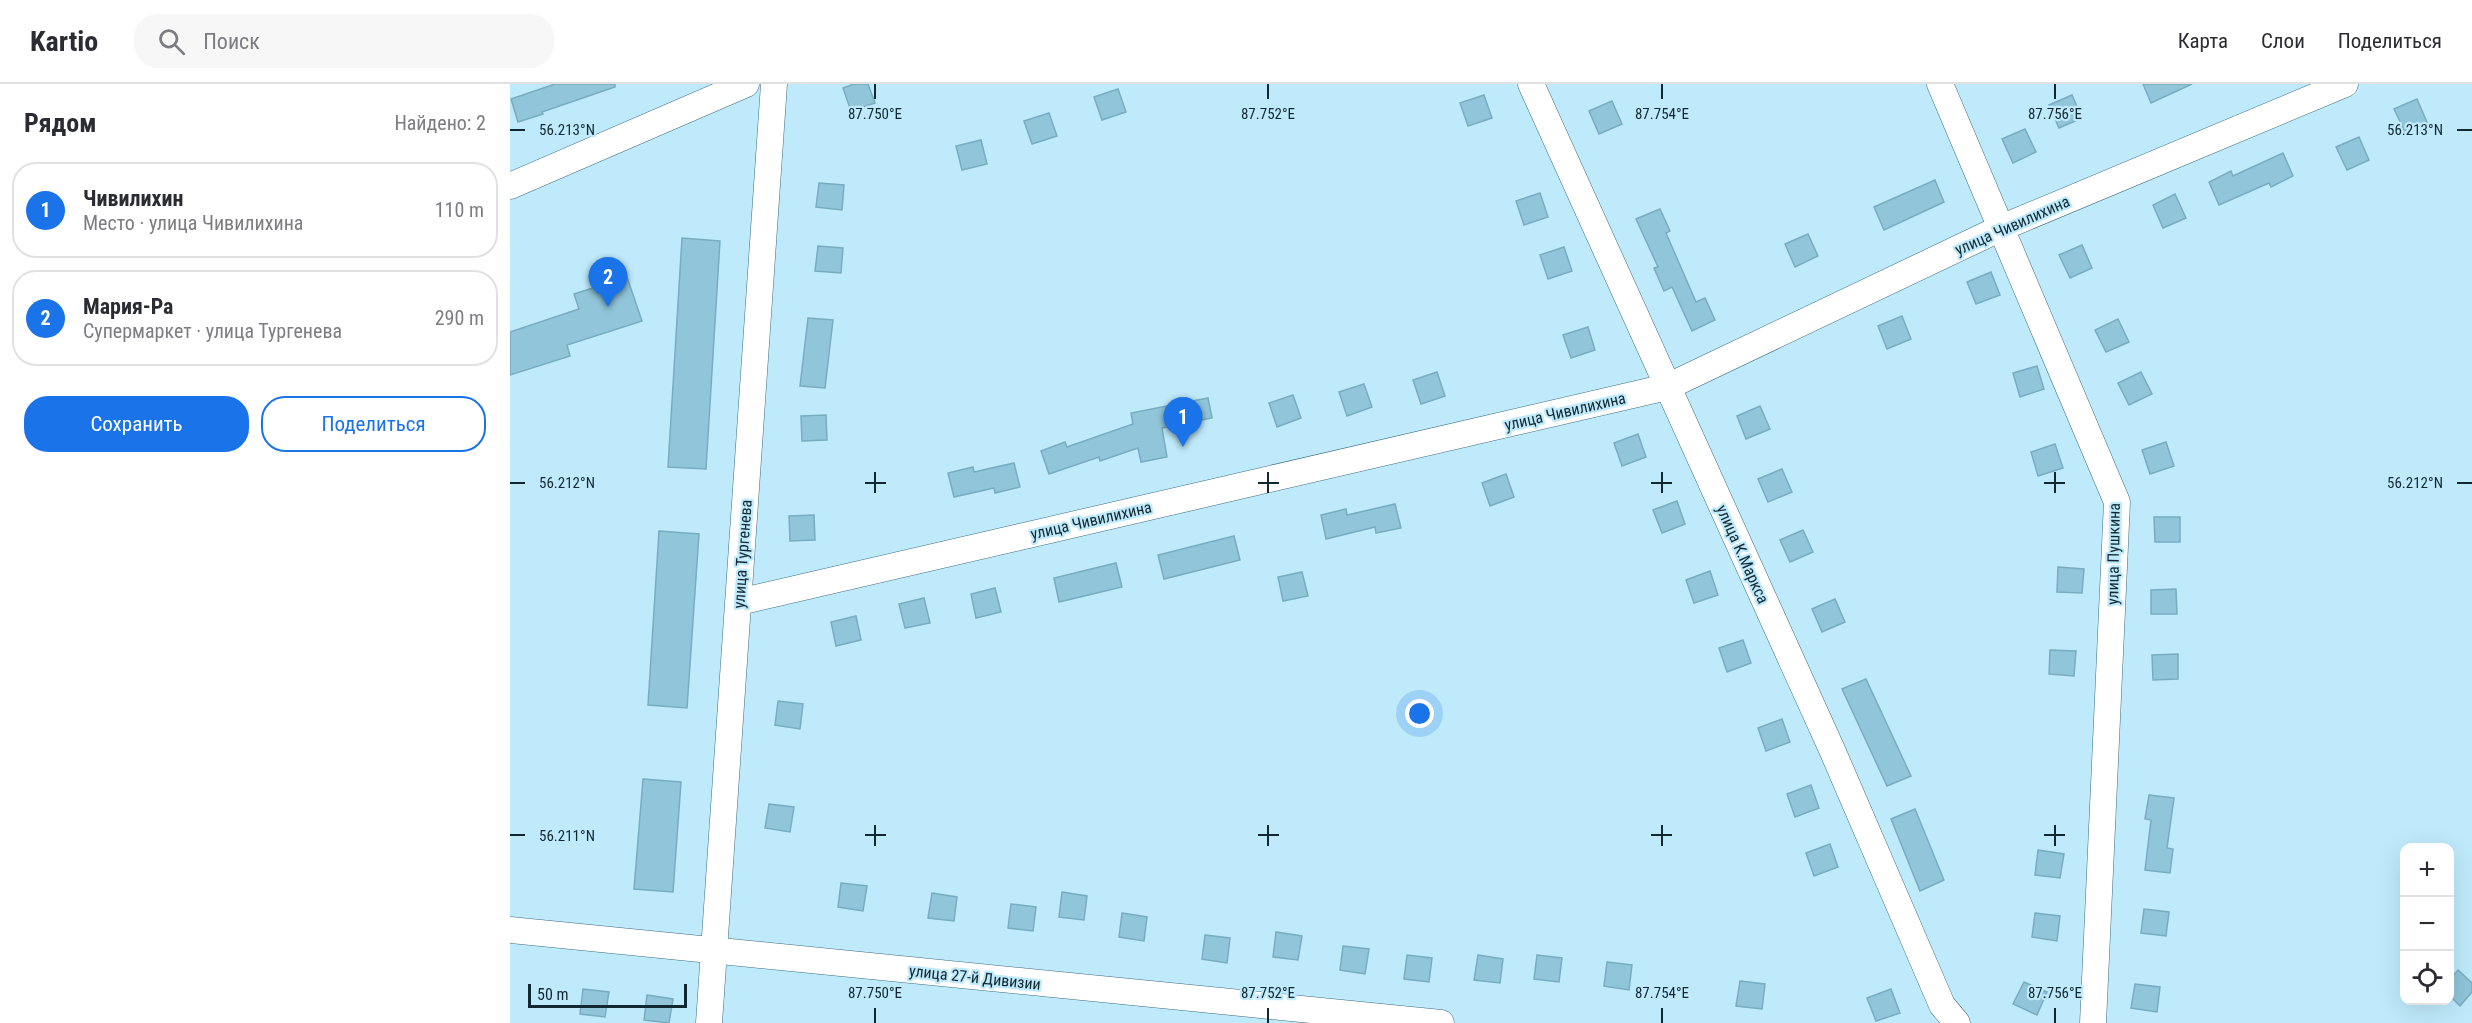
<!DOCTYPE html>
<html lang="ru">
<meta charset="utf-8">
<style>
body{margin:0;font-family:"Roboto Condensed",sans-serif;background:#f7f7f7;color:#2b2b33}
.controls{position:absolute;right:18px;bottom:18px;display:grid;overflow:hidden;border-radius:12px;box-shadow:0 6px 24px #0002}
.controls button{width:54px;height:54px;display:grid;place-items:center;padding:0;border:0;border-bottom:2px solid #e1e1e2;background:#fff;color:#2b2b33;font:30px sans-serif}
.scale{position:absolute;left:18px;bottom:15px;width:159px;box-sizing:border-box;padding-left:6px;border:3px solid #122830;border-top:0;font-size:16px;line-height:21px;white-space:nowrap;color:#122830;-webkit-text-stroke:4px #bfeafb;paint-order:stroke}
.you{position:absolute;left:910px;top:630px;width:21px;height:21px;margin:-15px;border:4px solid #fff;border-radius:50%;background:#1a73e8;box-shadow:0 0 0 9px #1a73e833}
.badge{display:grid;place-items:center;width:39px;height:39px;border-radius:50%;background:#1a73e8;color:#fff;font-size:20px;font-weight:700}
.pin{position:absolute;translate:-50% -50px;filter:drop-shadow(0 2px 3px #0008)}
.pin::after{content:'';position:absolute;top:32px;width:21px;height:18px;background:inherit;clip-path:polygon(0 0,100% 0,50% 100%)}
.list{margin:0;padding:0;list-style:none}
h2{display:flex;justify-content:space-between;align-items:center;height:78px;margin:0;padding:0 24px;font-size:26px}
h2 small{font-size:20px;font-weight:400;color:#7c7c81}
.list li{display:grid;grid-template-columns:39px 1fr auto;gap:18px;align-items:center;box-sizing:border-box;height:96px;margin:0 12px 12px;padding:0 12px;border:2px solid #e1e1e2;border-radius:24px}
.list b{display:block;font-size:22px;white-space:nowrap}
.list p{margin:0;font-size:20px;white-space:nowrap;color:#7c7c81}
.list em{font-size:20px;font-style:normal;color:#7c7c81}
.actions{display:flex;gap:12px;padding:18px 24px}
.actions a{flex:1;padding:14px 0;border:2px solid #1a73e8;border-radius:24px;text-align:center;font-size:21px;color:#1a73e8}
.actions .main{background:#1a73e8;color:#fff}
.icon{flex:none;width:33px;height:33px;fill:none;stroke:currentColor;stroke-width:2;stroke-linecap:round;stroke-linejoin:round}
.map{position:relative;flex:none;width:1962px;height:939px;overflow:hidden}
header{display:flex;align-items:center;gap:36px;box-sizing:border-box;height:84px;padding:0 30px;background:#fff;border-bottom:2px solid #e1e1e2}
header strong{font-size:28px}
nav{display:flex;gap:33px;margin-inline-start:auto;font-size:21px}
.search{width:420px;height:54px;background:#f7f7f7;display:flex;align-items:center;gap:15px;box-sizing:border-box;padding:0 21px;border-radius:24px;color:#7c7c81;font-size:22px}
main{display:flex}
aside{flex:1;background:#fff}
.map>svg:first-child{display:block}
</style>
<header>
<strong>Kartio</strong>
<div class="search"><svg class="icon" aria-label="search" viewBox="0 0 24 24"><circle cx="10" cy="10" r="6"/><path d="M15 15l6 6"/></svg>Поиск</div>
<nav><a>Карта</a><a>Слои</a><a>Поделиться</a></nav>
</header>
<main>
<aside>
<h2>Рядом<small>Найдено: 2</small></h2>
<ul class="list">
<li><span class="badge">1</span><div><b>Чивилихин</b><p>Место · улица Чивилихина</p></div><em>110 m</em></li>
<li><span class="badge">2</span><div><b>Мария-Ра</b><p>Супермаркет · улица Тургенева</p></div><em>290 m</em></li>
</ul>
<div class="actions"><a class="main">Сохранить</a><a>Поделиться</a></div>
</aside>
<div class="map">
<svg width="1962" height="939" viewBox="0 0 1962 939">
<rect width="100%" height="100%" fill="#bfeafb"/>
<!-- building -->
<g fill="#90c5da" stroke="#78adc1" stroke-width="1.5">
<path d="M45,0h60v3l-73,25 1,2 -25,8 -7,-23z"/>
<path d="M344,0h14l7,19 -24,8 -8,-23z"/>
<path d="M1633,0h49l-41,19z"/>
<path d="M608,5l8,23 -24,8 -8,-23z"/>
<path d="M974,11l8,23 -24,8 -8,-23z"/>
<path d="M1562,11l10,23 -23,10 -10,-23z"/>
<path d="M1907,15l10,23 -22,10 -11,-23z"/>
<path d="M1102,17l10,23 -23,10 -10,-23z"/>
<path d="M539,29l8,23 -25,8 -8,-23z"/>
<path d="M1515,45l11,23 -23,11 -11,-24z"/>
<path d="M1849,53l10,23 -22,10 -11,-23z"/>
<path d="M471,56l6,24 -25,6 -6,-24z"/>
<path d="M1773,69l10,23 -22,11 -2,-4 -50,22 -10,-23 22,-11 2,5z"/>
<path d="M1425,96l9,22 -60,28 -10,-23z"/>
<path d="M309,99l25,2 -2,25 -26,-3z"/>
<path d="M1030,109l8,24 -24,8 -8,-24z"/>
<path d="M1665,110l11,24 -23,10 -10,-23z"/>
<path d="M1150,125l10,22 -4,2 30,69 9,-4 10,22 -23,11 -20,-44 -8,4 -10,-23 4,-1 -22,-48z"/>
<path d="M1298,150l10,22 -23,11 -10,-23z"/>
<path d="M172,154l38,3 -14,228 -38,-2z"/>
<path d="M1572,161l10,23 -22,10 -11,-23z"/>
<path d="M308,162l25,2 -2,25 -26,-2z"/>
<path d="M1054,163l8,24 -24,8 -8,-24z"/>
<path d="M1481,188l9,23 -24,9 -9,-22z"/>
<path d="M117,193l15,44 -75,24 3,11 -60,19v-43l69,-23 -5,-15z"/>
<path d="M1392,232l9,23 -24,10 -9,-23z"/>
<path d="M298,234l25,2 -8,68 -25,-2z"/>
<path d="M1608,235l11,23 -23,10 -11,-22z"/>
<path d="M1078,243l7,23 -24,8 -8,-23z"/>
<path d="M1527,282l7,23 -24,8 -7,-24z"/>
<path d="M927,288l8,24 -24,8 -8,-24z"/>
<path d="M1631,288l11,22 -23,11 -11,-22z"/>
<path d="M854,300l8,23 -25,9 -8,-24z"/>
<path d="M783,311l8,23 -24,9 -8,-24z"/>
<path d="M698,314l4,20 -50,10 5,29 -26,5 -3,-14 -38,13 -1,-4 -50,17 -8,-23 24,-9 2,5 66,-23 -2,-11z"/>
<path d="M1250,322l10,23 -24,10 -9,-23z"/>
<path d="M316,331l1,25 -25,1 -1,-25z"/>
<path d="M1128,350l8,23 -24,9 -8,-23z"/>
<path d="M1656,358l8,24 -24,8 -8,-24z"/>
<path d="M1545,360l8,24 -25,8 -7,-24z"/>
<path d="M504,379l6,24 -25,6 -1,-5 -40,9 -6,-24 25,-6 1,5z"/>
<path d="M1272,385l10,23 -24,10 -10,-23z"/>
<path d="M996,390l8,23 -24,9 -8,-23z"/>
<path d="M1167,417l8,23 -23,9 -9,-23z"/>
<path d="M885,420l6,24 -25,5 -1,-6 -49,12 -5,-24 25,-6 1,6z"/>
<path d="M304,431l1,25 -25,1 -1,-25z"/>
<path d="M1644,433h26v25h-25z"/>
<path d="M1293,446l10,22 -23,10 -10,-22z"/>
<path d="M149,447l40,3 -12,174 -39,-3z"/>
<path d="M724,452l6,24 -76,19 -6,-24z"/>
<path d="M606,479l6,24 -63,15 -5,-24z"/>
<path d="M1548,483l26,2 -2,24 -25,-1z"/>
<path d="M1200,487l8,24 -24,8 -8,-23z"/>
<path d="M792,488l6,24 -25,5 -5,-24z"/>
<path d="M485,504l6,24 -25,6 -5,-24z"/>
<path d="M1666,505l1,25h-26v-24z"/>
<path d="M414,514l6,25 -25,5 -6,-24z"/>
<path d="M1325,515l10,23 -23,10 -10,-23z"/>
<path d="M346,532l5,24 -25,6 -5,-24z"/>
<path d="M1233,556l8,23 -24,9 -8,-24z"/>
<path d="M1540,566l26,1 -2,25 -25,-2z"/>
<path d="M1668,570v25l-25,1 -1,-25z"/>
<path d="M1356,595l45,97 -24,10 -45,-97z"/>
<path d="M268,617l25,3 -3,25 -25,-4z"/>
<path d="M1272,635l8,23 -24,9 -8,-23z"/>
<path d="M133,695l38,3 -8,110 -39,-3z"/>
<path d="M1301,701l8,23 -24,9 -8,-23z"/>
<path d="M1639,711l25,3 -7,50 6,1 -3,24 -25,-3 6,-50 -6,-1z"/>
<path d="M259,720l25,3 -4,25 -25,-4z"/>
<path d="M1405,725l29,71 -24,11 -29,-72z"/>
<path d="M1320,760l8,23 -24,9 -8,-23z"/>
<path d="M1528,766l26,4 -4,24 -25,-3z"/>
<path d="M331,799l26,3 -4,25 -25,-4z"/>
<path d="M552,808l25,4 -3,24 -25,-3z"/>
<path d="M422,809l25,4 -3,24 -26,-3z"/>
<path d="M501,820l25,3 -3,24 -25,-3z"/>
<path d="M1634,825l25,3 -3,24 -25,-3z"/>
<path d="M612,829l25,4 -3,24 -25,-4z"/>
<path d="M1525,829l25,3 -3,25 -25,-4z"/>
<path d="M766,848l26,4 -4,24 -25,-3z"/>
<path d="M695,851l25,3 -3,25 -25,-4z"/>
<path d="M833,862l26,3 -4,25 -25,-4z"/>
<path d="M897,871l25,3 -3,24 -25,-3z"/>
<path d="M968,871l25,4 -3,24 -26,-3z"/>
<path d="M1027,871l25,3 -3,24 -25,-3z"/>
<path d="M1097,878l25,3 -3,25 -25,-4z"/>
<path d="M1948,886l14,13v9l-12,14 -10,-10v-17z"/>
<path d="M1230,897l25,3 -3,25 -26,-3z"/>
<path d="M1514,898l23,10 -10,23 -24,-11z"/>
<path d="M1625,900l25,3 -3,25 -26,-4z"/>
<path d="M73,905l26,3 -4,25 -25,-3z"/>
<path d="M1381,905l9,24 -24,8 -9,-23z"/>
<path d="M137,911l26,4 -4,24 -25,-3z"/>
</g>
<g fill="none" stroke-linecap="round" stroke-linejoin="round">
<defs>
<g id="minor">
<path d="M1021,0l302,668 109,253 15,18"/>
<path d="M1430,0l177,418 -24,521"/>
<path d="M0,102l236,-102"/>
<path d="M229,518l928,-215 334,-159 344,-144"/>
<path d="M0,846l931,93"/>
<path d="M199,939l65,-939"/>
</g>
</defs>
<!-- minor casing -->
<use href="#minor" stroke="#3b6e81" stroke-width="27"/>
<!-- minor -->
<use href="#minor" stroke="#fff" stroke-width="26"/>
</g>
<!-- ticks -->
<path fill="none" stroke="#122830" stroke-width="2" d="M365,0v15M758,0v15M1152,0v15M1545,0v15M0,46h15M1947,46h15M365,388v21M758,388v21M1152,388v21M1545,388v21M0,399h15M355,399h21M748,399h21M1141,399h21M1534,399h21M1947,399h15M365,741v21M758,741v21M1152,741v21M1545,741v21M0,751h15M355,751h21M748,751h21M1141,751h21M1534,751h21M365,924v15M758,924v15M1152,924v15M1545,924v15"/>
<g text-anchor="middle" stroke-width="4.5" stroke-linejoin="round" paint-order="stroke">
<!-- street labels -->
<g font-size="16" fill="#122830" stroke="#bfeafb">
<text transform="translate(1502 141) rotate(-24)" y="6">улица Чивилихина</text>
<text transform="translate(1055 327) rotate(-13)" y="6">улица Чивилихина</text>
<text transform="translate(581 436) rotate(-13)" y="6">улица Чивилихина</text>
<text transform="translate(232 470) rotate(-86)" y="6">улица Тургенева</text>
<text transform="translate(1233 470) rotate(66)" y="6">улица К.Маркса</text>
<text transform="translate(1603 470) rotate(-89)" y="6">улица Пушкина</text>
<text transform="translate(465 893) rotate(6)" y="6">улица 27-й Дивизии</text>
</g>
</g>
<g font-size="15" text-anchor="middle" fill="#122830" stroke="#bfeafb" stroke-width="4.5" stroke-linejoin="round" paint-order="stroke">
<text x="365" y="35">87.750°E</text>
<text x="758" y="35">87.752°E</text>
<text x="1152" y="35">87.754°E</text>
<text x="1545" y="35">87.756°E</text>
<text x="57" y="51">56.213°N</text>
<text x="1905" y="51">56.213°N</text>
<text x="57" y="404">56.212°N</text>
<text x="1905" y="404">56.212°N</text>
<text x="57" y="757">56.211°N</text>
<text x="365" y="914">87.750°E</text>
<text x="758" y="914">87.752°E</text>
<text x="1152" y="914">87.754°E</text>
<text x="1545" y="914">87.756°E</text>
</g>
</svg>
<div class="controls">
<button>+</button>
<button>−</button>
<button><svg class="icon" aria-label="locate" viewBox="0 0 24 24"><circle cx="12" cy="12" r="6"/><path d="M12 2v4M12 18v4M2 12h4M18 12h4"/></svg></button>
</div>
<div class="scale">50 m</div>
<div class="you"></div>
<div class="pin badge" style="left:673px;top:363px">1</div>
<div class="pin badge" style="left:98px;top:223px">2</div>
</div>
</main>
